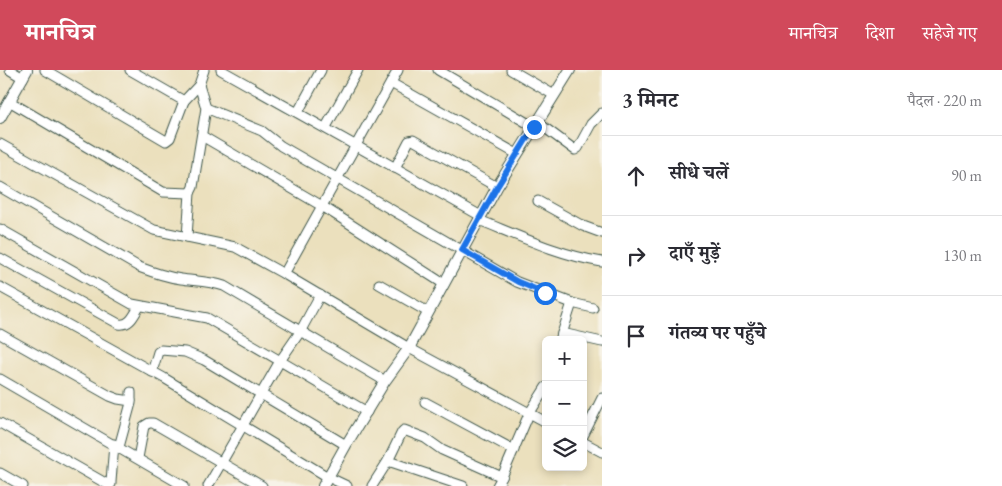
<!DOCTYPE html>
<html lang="hi">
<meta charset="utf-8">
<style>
body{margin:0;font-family:"EB Garamond","Noto Serif Devanagari",serif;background:#f2f2f3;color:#2b2b33}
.controls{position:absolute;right:15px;bottom:15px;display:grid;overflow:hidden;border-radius:8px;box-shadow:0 2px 8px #0003}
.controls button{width:45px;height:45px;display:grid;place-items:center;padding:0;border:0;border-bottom:1px solid #e1e1e2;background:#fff;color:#2b2b33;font:25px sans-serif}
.stop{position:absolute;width:15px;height:15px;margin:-11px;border:4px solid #1a73e8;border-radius:50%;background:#fff}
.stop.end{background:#1a73e8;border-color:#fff;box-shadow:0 1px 5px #0008}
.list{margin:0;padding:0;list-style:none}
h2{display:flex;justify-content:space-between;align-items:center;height:65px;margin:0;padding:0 20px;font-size:21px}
h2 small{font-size:16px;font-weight:400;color:#7c7c81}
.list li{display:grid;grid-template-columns:32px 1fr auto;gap:15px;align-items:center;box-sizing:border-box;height:80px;padding:0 20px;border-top:1px solid #e1e1e2}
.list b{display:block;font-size:19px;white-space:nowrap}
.list em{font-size:16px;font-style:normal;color:#7c7c81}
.icon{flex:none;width:28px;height:28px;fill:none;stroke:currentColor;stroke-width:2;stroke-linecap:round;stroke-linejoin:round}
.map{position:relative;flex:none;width:602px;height:416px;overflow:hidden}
header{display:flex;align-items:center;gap:30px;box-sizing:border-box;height:70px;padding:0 25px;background:#d1495b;color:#fff}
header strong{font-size:24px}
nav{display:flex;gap:28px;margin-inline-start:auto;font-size:18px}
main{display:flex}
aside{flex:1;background:#fff}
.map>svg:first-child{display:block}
</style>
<header>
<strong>मानचित्र</strong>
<nav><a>मानचित्र</a><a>दिशा</a><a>सहेजे गए</a></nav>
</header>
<main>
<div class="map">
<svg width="602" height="416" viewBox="0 0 602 416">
<rect width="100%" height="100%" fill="#f7f3e8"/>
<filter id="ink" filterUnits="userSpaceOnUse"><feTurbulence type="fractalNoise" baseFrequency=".02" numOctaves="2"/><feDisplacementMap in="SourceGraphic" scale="10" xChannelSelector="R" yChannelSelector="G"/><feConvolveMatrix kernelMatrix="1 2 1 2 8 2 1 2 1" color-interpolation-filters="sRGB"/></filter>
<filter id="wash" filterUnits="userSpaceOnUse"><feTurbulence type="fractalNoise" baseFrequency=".0096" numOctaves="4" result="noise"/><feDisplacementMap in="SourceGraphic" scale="20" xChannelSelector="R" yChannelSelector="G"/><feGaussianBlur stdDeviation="1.12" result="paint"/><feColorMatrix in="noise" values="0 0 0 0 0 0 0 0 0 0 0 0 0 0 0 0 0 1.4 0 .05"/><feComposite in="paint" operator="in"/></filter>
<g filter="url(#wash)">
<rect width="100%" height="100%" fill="#ebe0bd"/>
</g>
<g filter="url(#ink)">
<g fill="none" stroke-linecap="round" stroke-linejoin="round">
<defs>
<g id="minor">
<path d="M10,0l13,8"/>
<path d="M45,0l121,71 4,-3 14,-37 15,-16 5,-15"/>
<path d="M130,0l54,31"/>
<path d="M221,0l260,146"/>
<path d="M438,0l96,57"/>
<path d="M511,0l43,25"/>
<path d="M391,13l126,71"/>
<path d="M9,31l154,91 27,1 3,-6 13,-79 -7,-23"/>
<path d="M206,38l56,23 19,15 236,136 55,21 21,5"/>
<path d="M298,42l23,-42"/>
<path d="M537,52l38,28 3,-2 13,-24 11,-11"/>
<path d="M326,57l32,-57"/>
<path d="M202,66l120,70 122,78"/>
<path d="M0,74l154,86 81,17 49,27 125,74 137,74"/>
<path d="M395,98l14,-27 4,-1 84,47"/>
<path d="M0,117l139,80c13,5 27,10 42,12 14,2 29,2 43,7l161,95"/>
<path d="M538,131l45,25 19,7"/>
<path d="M479,150c40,16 80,35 123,42"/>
<path d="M0,159l132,75 75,14 160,94"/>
<path d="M187,167l3,-44"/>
<path d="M0,188l119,66c11,2 15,-9 20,-17"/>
<path d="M284,204l114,-204"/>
<path d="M379,214l49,28"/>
<path d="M0,217l164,91 164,99 19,9"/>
<path d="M562,263l40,9"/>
<path d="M0,264l110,62 8,3 13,2"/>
<path d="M560,270l12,-37"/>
<path d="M152,302l6,-20 3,-2 24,2 19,8 142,85"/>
<path d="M0,309l184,107"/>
<path d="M425,332l89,48"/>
<path d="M0,353l107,61h4v-2l3,-38"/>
<path d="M583,366l19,-38"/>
<path d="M583,372l19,10"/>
<path d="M119,377l12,-44v-11"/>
<path d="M138,388l6,-32 5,-3h4l109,63"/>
<path d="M388,391l75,25"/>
<path d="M0,403l23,13"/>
<path d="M208,416l72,-125 20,-29 20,-37"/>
<path d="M372,416l16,-25 14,-29 2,-2 21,8 17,12 60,27"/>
<path d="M497,416l5,-9 27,-63 17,-27"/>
</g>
<g id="tertiary">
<path d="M0,48l27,-48"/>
<path d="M323,416l23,-41 39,-64 24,-33 88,-161 73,-117"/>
</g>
</defs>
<!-- minor casing -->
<use href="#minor" stroke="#3e5549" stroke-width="11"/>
<!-- tertiary casing -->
<use href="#tertiary" stroke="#3e5549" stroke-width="12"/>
<!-- minor -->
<use href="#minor" stroke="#fff" stroke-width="9"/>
<!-- tertiary -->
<use href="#tertiary" stroke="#fff" stroke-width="10"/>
</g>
</g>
<g fill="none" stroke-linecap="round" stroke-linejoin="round" filter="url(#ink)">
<!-- route -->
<path stroke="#1a73e8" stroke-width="6" d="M534,57l-37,60 -35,63 56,32 27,11"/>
</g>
</svg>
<div class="controls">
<button>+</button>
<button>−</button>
<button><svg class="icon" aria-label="layers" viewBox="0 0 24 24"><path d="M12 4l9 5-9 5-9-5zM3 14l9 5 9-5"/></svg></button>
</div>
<div class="stop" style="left:545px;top:223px"></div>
<div class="stop end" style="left:534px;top:57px"></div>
</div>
<aside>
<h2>3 मिनट<small>पैदल · 220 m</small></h2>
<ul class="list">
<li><svg class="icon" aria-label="ahead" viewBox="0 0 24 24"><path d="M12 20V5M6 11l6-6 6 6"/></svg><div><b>सीधे चलें</b></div><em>90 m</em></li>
<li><svg class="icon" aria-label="right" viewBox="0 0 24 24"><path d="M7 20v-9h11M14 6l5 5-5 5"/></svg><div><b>दाएँ मुड़ें</b></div><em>130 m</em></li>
<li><svg class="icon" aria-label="arrive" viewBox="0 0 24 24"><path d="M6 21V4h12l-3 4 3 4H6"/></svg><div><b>गंतव्य पर पहुँचे</b></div></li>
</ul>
</aside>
</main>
